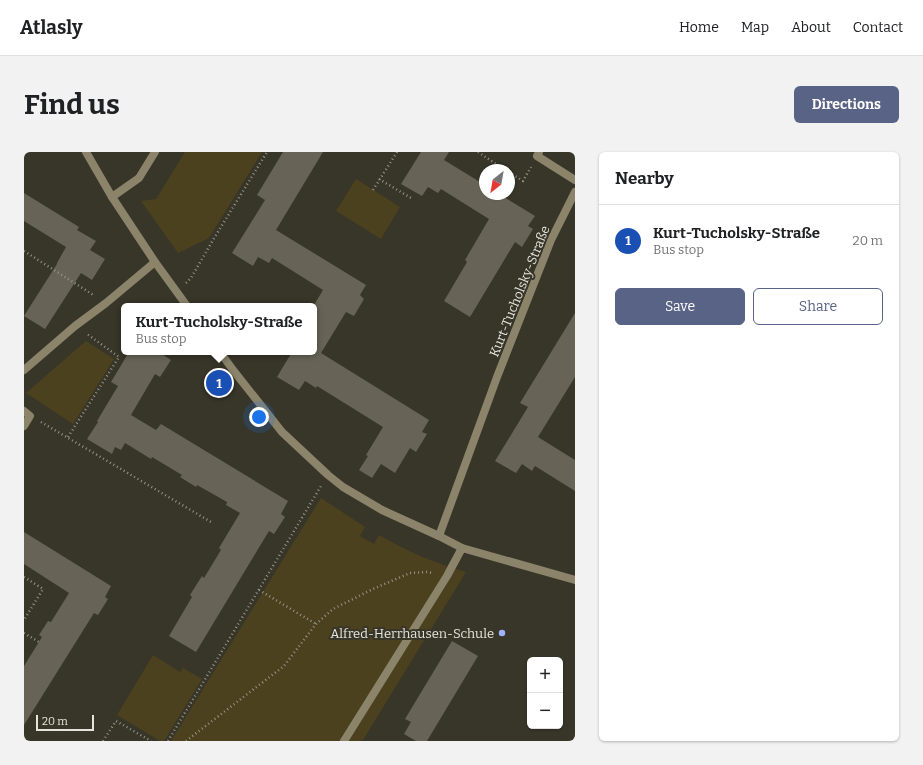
<!DOCTYPE html>
<meta charset="utf-8">
<style>
body{margin:0;font-family:Bitter,serif;background:#f2f2f2;color:#202124}
.controls{position:absolute;right:12px;bottom:12px;display:grid;overflow:hidden;border-radius:6px;box-shadow:0 1px 3px #0004}
.controls button{width:36px;height:36px;display:grid;place-items:center;padding:0;border:0;border-bottom:1px solid #e0e0e0;background:#fff;color:#202124;font:20px sans-serif}
.compass{position:absolute;left:455px;top:12px;width:36px;height:36px;border-radius:50%;background:#fff;box-shadow:0 1px 3px #0004;rotate:211deg}
.scale{position:absolute;left:12px;bottom:10px;width:58px;box-sizing:border-box;padding-left:4px;border:2px solid #e6e4dd;border-top:0;font-size:11px;line-height:14px;white-space:nowrap;color:#e6e4dd;-webkit-text-stroke:3px #383529;paint-order:stroke}
.you{position:absolute;left:235px;top:265px;width:14px;height:14px;margin:-10px;border:3px solid #fff;border-radius:50%;background:#1a73e8;box-shadow:0 0 0 6px #1a73e833}
.badge{display:grid;place-items:center;width:26px;height:26px;border-radius:50%;background:#596386;color:#fff;font-size:13px;font-weight:700}
.pin{position:absolute;translate:-50% -50%;border:2px solid #fff;box-shadow:0 1px 4px #0006}
.popup{position:absolute;left:97px;top:151px;width:196px;height:52px;box-sizing:border-box;display:grid;place-content:center;border-radius:6px;background:#fff;filter:drop-shadow(0 1px 3px #0005);font-size:13px;white-space:nowrap;color:#757577}
.popup b{font-size:15px;color:#202124}
.popup::after{content:'';position:absolute;left:50%;top:100%;margin-left:-8px;border:8px solid transparent;border-top-color:#fff}
.list{margin:0;padding:0;list-style:none}
h2{display:flex;justify-content:space-between;align-items:center;height:52px;margin:0;padding:0 16px;font-size:17px}
h2 small{font-size:13px;font-weight:400;color:#757577}
.list li{display:grid;grid-template-columns:26px 1fr auto;gap:12px;align-items:center;box-sizing:border-box;height:72px;padding:0 16px;border-top:1px solid #e0e0e0}
.list b{display:block;font-size:15px;white-space:nowrap}
.list p{margin:0;font-size:13px;white-space:nowrap;color:#757577}
.list em{font-size:13px;font-style:normal;color:#757577}
.actions{display:flex;gap:8px;padding:12px 16px}
.actions a{flex:1;padding:9px 0;border:1px solid #596386;border-radius:6px;text-align:center;font-size:14px;color:#596386}
.actions .main{background:#596386;color:#fff}
.map{position:relative;flex:none;width:551px;height:589px;overflow:hidden;border-radius:6px}
header{display:flex;align-items:center;gap:24px;box-sizing:border-box;height:56px;padding:0 20px;background:#fff;border-bottom:1px solid #e0e0e0}
header strong{font-size:19px}
nav{display:flex;gap:22px;margin-inline-start:auto;font-size:14px}
.intro{display:flex;align-items:center;justify-content:space-between;box-sizing:border-box;height:96px;padding:0 24px}
h1{margin:0;font-size:28px}
.button{padding:10px 18px;border-radius:6px;background:#596386;color:#fff;font-size:14px;font-weight:700}
main{display:flex;gap:24px;padding:0 24px}
aside{flex:1;background:#fff;border-radius:6px;box-shadow:0 1px 3px #0004}
.map>svg:first-child{display:block}
</style>
<header>
<strong>Atlasly</strong>
<nav><a>Home</a><a>Map</a><a>About</a><a>Contact</a></nav>
</header>
<div class="intro"><h1>Find us</h1><a class="button">Directions</a></div>
<main>
<div class="map">
<svg width="551" height="589" viewBox="0 0 551 589">
<rect width="100%" height="100%" fill="#383529"/>
<!-- green -->
<g fill="#4c411e">
<path d="M161,0h77l-53,86 -31,15 -37,-52 15,-2z"/>
<path d="M332,27l44,28 -19,32 -45,-28z"/>
<path d="M62,189l28,18 -41,65 -47,-31z"/>
<path d="M297,346l44,29 -5,9 14,8 5,-9c27,16 56,28 87,37l-103,168 -4,1h-188z"/>
<path d="M129,503l27,17 3,-4 19,11 -38,62h-4l-43,-26z"/>
</g>
<!-- building -->
<g fill="#676357">
<path d="M259,0h40l-47,78 90,55 -6,10 4,4 -10,17 -8,-4 -25,41 108,67 -7,12 5,2 -11,18 -6,-4 -15,25 -14,-9 -9,14 -13,-8 9,-14 -2,-1 17,-28 -66,-41 -1,2 -11,-7 -6,9 -22,-13 15,-25h22v-47l9,-15 -51,-32 -3,5 -11,-6 -5,9 -21,-13 33,-53 -8,-5z"/>
<path d="M397,0h28l-5,8 41,25v9h14l36,22 -7,10 5,3 -11,18 -7,-5 -45,75 -26,-16 23,-39 -2,-2 24,-41 -48,-30 -3,4 -10,-6 -6,9 -21,-12z"/>
<path d="M0,41l55,34 -2,3 19,11 -6,9 15,9 -13,21 -11,-7 -36,56 -21,-13 33,-52v-1l9,-16 -42,-26z"/>
<path d="M551,161v64l-37,60 37,23v31l-40,-25 -3,5 -10,-7 -6,9 -21,-12 33,-54 -8,-4z"/>
<path d="M105,200h30l12,8 -11,17 -5,-3 -24,41 25,15 5,-6 127,77 -7,13 4,3 -11,17 -5,-3 -73,121 -27,-16 23,-39 -2,-2 12,-19 2,2 17,-28 -2,-2 21,-35 -14,-8 1,-3 -30,-17 -1,2 -16,-10 2,-2 -30,-18 -1,2 -26,-16 -4,7 -6,-3 -3,7 -25,-15 11,-17 -1,-1 21,-35 -7,-4z"/>
<path d="M0,380l87,54 -6,11 3,2 -10,16 -4,-2 -70,112v-59l18,-29 -3,-2 9,-14 3,1 18,-29 -45,-29z"/>
<path d="M428,489l26,15 -51,85h-11l-12,-7 7,-12 -6,-3z"/>
</g>
<g fill="none" stroke-linecap="round" stroke-linejoin="round">
<!-- path -->
<g stroke="#96938a" stroke-width="2.5" stroke-dasharray="1 3" stroke-linecap="butt">
<path d="M454,0l27,18"/>
<path d="M485,20l14,9 8,-14"/>
<path d="M355,27l32,19"/>
<path d="M349,38l24,-38"/>
<path d="M0,99l71,45"/>
<path d="M162,131l5,-5 22,-38 54,-88"/>
<path d="M17,270l170,100"/>
<path d="M44,285l51,-80 -32,-23"/>
<path d="M0,425l19,12 -19,31"/>
<path d="M235,438l57,34"/>
<path d="M0,481l15,9"/>
<path d="M79,589l13,-20 35,20"/>
<path d="M144,589l153,-255"/>
<path d="M162,589l98,-75 32,-42 17,-15 40,-20 37,-16 17,-1 6,1"/>
</g>
<!-- lane -->
<g stroke="#8b836a" stroke-width="8">
<path d="M88,45l27,-19 16,-26"/>
<path d="M0,259l6,5 -6,10"/>
<path d="M320,589l103,-165 15,-28"/>
</g>
<!-- street -->
<g stroke="#8b836a" stroke-width="8">
<path d="M62,0l26,45 43,65 32,44"/>
<path d="M515,0l-2,4 38,24"/>
<path d="M196,200l13,18 49,62 46,43 15,12 39,23 57,26 23,12 113,32"/>
<path d="M0,218l51,-44 31,-23 49,-41"/>
<path d="M415,384l58,-159 54,-137 24,-48"/>
</g>
</g>
<!-- markers -->
<circle fill="#9fb3fd" stroke="#383529" stroke-width="1.5" cx="478" cy="481" r="4"/>
<g text-anchor="middle" stroke-width="4" stroke-linejoin="round" paint-order="stroke">
<!-- street labels -->
<g font-size="13" fill="#e6e4dd" stroke="#383529">
<text transform="translate(495 139) rotate(-68)" y="5">Kurt-Tucholsky-Straße</text>
</g>
<!-- poi labels -->
<g font-size="13" fill="#e6e4dd" stroke="#383529" text-anchor="end">
<text x="470" y="486">Alfred-Herrhausen-Schule</text>
</g>
</g>
</svg>
<div class="controls">
<button>+</button>
<button>−</button>
</div>
<svg class="compass" viewBox="-18 -18 36 36"><path d="M0-13l5 13h-10z" fill="#e53935"/><path d="M0 13l5-13h-10z" fill="#757577"/></svg>
<div class="scale">20 m</div>
<div class="you"></div>
<div class="pin badge" style="left:195px;top:231px;background:#1a4fb4">1</div>
<div class="popup"><b>Kurt-Tucholsky-Straße</b>Bus stop</div>
</div>
<aside>
<h2>Nearby<small></small></h2>
<ul class="list">
<li><span class="badge" style="background:#1a4fb4">1</span><div><b>Kurt-Tucholsky-Straße</b><p>Bus stop</p></div><em>20 m</em></li>
</ul>
<div class="actions"><a class="main">Save</a><a>Share</a></div>
</aside>
</main>
